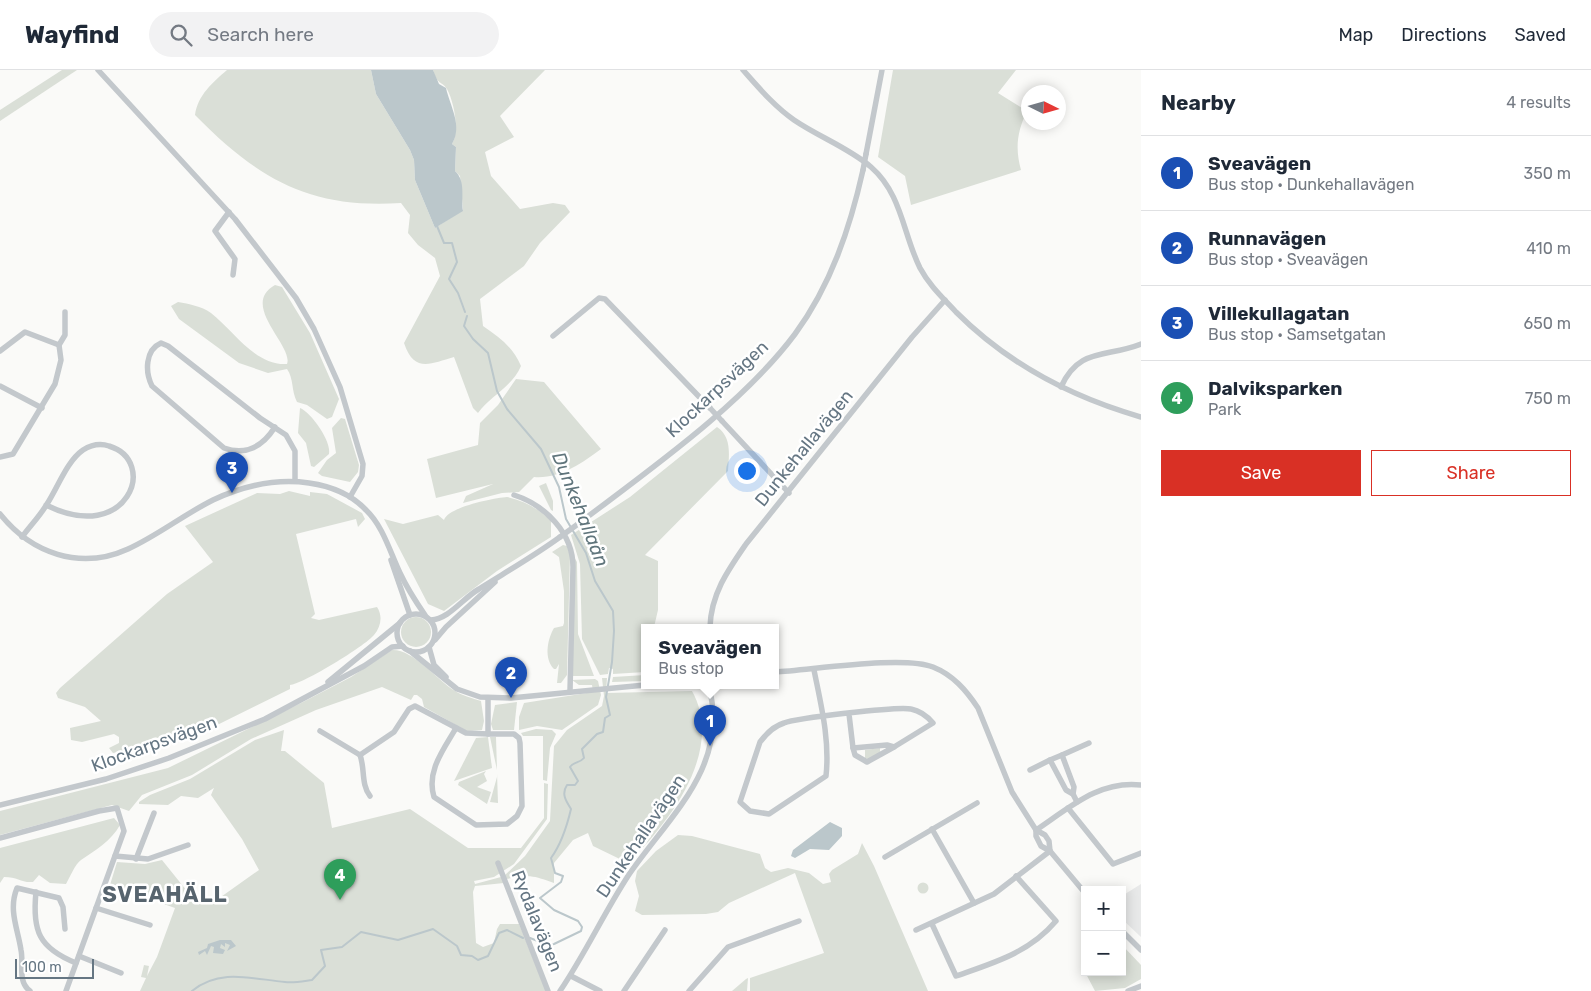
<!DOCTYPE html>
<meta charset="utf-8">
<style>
body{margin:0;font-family:Rubik,sans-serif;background:#f2f2f3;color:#1f2937}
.controls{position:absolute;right:15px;bottom:15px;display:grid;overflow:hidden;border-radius:0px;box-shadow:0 2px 12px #0003}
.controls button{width:45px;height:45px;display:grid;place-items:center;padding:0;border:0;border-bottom:1px solid #e0e1e3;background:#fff;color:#1f2937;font:25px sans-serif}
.compass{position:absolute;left:1021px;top:15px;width:45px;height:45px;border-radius:50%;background:#fff;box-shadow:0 2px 12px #0003;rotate:95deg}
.scale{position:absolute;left:15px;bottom:12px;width:79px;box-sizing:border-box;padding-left:5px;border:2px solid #657683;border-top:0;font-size:14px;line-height:18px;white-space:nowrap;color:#657683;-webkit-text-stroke:4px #fff;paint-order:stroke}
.you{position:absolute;left:746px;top:400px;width:18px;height:18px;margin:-12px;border:4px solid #fff;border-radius:50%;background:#1a73e8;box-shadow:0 0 0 8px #1a73e833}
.badge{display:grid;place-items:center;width:32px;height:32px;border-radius:50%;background:#d93025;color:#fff;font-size:16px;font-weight:700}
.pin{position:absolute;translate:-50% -41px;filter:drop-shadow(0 1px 2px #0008)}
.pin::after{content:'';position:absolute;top:26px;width:18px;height:15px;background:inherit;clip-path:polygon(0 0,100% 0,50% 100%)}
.popup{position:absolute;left:641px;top:554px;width:138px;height:65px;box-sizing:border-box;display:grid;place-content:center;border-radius:0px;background:#fff;filter:drop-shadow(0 1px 4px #0005);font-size:16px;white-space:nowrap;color:#747a83}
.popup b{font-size:19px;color:#1f2937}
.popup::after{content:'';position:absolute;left:50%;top:100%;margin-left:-10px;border:10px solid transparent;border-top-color:#fff}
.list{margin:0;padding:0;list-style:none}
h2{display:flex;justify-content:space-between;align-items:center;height:65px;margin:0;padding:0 20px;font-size:21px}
h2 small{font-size:16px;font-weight:400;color:#747a83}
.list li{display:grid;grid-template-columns:32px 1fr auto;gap:15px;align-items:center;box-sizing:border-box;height:75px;padding:0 20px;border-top:1px solid #e0e1e3}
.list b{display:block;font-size:19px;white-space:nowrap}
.list p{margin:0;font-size:16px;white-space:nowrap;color:#747a83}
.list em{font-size:16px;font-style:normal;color:#747a83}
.actions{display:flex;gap:10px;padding:15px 20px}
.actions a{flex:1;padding:11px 0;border:1px solid #d93025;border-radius:0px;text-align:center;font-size:18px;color:#d93025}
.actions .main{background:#d93025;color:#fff}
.icon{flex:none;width:28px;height:28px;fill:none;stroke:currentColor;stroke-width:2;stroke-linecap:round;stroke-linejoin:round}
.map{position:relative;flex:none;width:1141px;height:921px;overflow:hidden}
header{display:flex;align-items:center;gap:30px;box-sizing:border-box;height:70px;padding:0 25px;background:#fff;border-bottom:1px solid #e0e1e3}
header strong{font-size:24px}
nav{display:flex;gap:28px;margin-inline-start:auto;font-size:18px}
.search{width:350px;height:45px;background:#f2f2f3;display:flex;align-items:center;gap:12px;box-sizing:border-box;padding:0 18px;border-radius:28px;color:#747a83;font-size:19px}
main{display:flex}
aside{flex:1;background:#fff}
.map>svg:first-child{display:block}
</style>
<header>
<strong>Wayfind</strong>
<div class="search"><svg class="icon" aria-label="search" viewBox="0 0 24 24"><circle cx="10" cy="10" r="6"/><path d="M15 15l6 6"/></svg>Search here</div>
<nav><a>Map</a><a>Directions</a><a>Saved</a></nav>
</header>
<main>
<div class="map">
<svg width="1141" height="921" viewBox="0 0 1141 921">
<rect width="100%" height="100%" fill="#fafaf8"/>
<!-- built -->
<path fill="#e8e9e9" d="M1141,814v53l-19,-18v-23z"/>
<!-- green -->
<g fill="#dadfd7">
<path d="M62,0h15l-77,51v-11z"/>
<path d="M227,0h144l5,24 34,56 4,10 1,20 20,48 28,-18 -3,-34 -5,-5 1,-24 -4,-3c8,-13 2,-42 -5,-55 -5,-8 -10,-4 -14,-19h112l-45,46 14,21 -29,15 6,24 29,33 33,-6 12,2 5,7 -30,31 -16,23 -44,33 3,27c16,11 30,21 38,40 -9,21 -31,30 -43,47l-5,-5 -19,-51c-24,7 -40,16 -50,-14l36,-67 -5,-18 -17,-13 -10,-12 2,-18 -9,-12c-92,6 -143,-24 -206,-88 3,-20 17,-32 32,-45z"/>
<path d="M893,0h123l-18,23 29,18c-10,21 -12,37 -6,59l-110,35 -6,-29 -27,-19z"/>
<path d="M275,215l7,2 28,46 29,66 -7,18 -5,2 -20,-14 -10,-3c-6,-12 -3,-23 -10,-33l-19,4 -29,-10 -60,-44 -8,-13 7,-4c11,2 23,4 33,11 22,17 44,53 76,51 7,-18 -48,-59 -12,-79z"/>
<path d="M516,309l28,3 57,67c-19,14 -41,30 -67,28l-15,15 -17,1 -39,10 3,-7 27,-12 -57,14 -9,-39 51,-14 2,-22 18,-18z"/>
<path d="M300,338c11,4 32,34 29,46l-15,13 -3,-1 -5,-23 -8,-10z"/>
<path d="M341,348l4,1 14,46 -1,7 -8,10 -28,-6 -4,-3 9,-13 9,-7 -4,-25z"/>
<path d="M717,357c15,10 12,28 11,44l-83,84 13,6v49l-4,17h-9v45l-32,2v-5l-4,-1 -1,6 -8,1 -18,-36 -2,-75 -9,-29 59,-38z"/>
<path d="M546,413l7,18v10l-2,-1 -12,-24z"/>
<path d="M289,421l21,5v-4l17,2 35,19 3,6 -7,8 -2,-8 -60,15 19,80 -4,4 8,2 58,-13c6,9 4,20 -3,28 -9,11 -71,49 -84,50v4l-85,42 -62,24 -7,-6 -23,4 -4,-5 10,-5v-6l-5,-3 -32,8 -11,-2 -1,-12 31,-7 -16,-14 -27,-9 -2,-5 4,-5 107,-94 46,-32 -28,-36 72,-33 23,1z"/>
<path d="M507,427c17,4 31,11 44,24v16l-54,34 -53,40 -16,-7 -44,-85 19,5 35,-9 6,5c4,-13 50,-22 63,-23z"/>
<path d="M563,475l4,1 3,9 -3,120 -6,8h-4l2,-19 -3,5h-2c-10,-10 -7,-29 0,-41l9,-2 1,-3v-32l-5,-34 -7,-5z"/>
<path d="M574,487l3,5 1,72 16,42h-22z"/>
<circle cx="416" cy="562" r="15"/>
<path d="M392,580c21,-1 45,30 63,41 8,5 17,7 26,10l3,20 -2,9 -15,1 -43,-24 -2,-8 -5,-4h-3l-3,5 -29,-13 -66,23 -65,29 -59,36 -50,20 -13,16 -17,-6 -112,30v-24l168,-43 135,-66 48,-25z"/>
<path d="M645,605v6l-33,1 1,-5z"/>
<path d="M602,608h5l-1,15 86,-2c33,59 -22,131 -64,172l-35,-17 -5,-13 -15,7 -19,23v20c-24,-8 -22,-8 -48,-4l-1,-4 20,-19 25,-35 4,-75 13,-16 35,-24 2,-10z"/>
<path d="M595,609l3,2 3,14 -3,10 -36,25 -25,-4 -18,4v-13l5,-14 69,-11 -1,-7h-13l-7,-5z"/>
<path d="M517,632l-3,28h-21l-2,-6 4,-19z"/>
<path d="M536,659l16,1 4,4 -6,14 -3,33 -4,-1v-44h-20l-2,-3z"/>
<path d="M284,660l-3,21h4l39,32 8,45 78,-19 58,39h53l23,-30v-35l4,1 -1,35 -33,45 -20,13 -20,4 1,3 26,-7 3,6 -29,3 -2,6 3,51 7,4 11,-4 3,-14 3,-5h19l27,67h-406l6,-13 -5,-1 3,-12 5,1 -2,10 10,-19 18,-49 -65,-23 7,-23 28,2 17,-4 33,41 23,-2 41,-29 -17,-31 -31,-44 3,-7 -16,10 -17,-2 -13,9 -29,-1v-2l11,-7 40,-16 65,-39z"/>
<path d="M488,667l4,31 -38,13 22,-43z"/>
<path d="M490,667h6l1,33z"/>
<path d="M880,678v5l-10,7 -5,-2v-8z"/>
<path d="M486,701l-2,3 3,7 -10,6 14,5 -4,12 -29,-19 1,-3z"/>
<path d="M497,703l1,30 -8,-1 7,-25z"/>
<path d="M114,748l6,7c-9,16 -24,25 -39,35 -6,4 -11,17 -15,24l-16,-1 -11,-8 -6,7c-12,1 -15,-5 -29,-5l-4,6v-35z"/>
<path d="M678,765l14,1 68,18 5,14 6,4 17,-4 21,5 14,11 8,-2 -2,-8 3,-4 26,-16 4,-11 12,23 54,125h-178v-13l74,-25 -29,-80 -66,30 -11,9 -12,2 -64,1 -7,-4 4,-15 -4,-15 2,-10 19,-20z"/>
<circle cx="923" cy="818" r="5.5"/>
<path d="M1122,875l19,20v14l-16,9 -30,3 -10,-19h37z"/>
<path d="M748,908l-1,13h-15l14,-12z"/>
</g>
<!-- water -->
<g fill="#bbc7cb">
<path d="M371,0h62l6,14 7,4c4,18 17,38 6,56l4,3 -1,24c11,10 6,26 8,40l-28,17 -20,-48 -1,-20 -4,-10 -34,-56z"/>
<path d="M830,752l12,6v8l-13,14 -19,-1 -15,9 -4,-2 2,-6z"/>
<path d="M220,870h11l5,6 -9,5 3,-6 -5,-2v4l-4,-3 -1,4 5,2 -2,4 -10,-1 1,-6 -3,-1 -4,9 -2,-4 -6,4 -1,-3 9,-4 1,-4z"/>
</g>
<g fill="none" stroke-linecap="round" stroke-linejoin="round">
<!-- stream -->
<g stroke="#bbc7cb" stroke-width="2">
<path d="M437,156l7,17h8l5,19 -8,17 9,14 7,19"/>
<path d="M467,246l-3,10 9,13 15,14 9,38 10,18 34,40 18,38 7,32 20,34 9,28 18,30 1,20 -2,31 -6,35 4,18 -5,3 -2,14 -6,2 -15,15 2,9c-4,5 -11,4 -14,9l8,14 -3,4h-8c-6,9 -1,16 4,24 -4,17 -9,34 -20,49l4,15 8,3 -2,6 -21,16 14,12 24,11 4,6 -1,4 -27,13 -6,1 -18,-7"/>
<path d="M192,921c28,-23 60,-12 93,-9 9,1 19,-1 27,-2l13,-14 -4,-16 21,-3 19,-15 37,8 35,-11 24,17 4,9 11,1 6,4 10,-4 11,-23 8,-3 16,8"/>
</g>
<!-- minor -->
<g stroke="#c3c8cc" stroke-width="5.5">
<path d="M98,0l137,149 61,79 18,31 26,58 23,77 -1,12 -12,21"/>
<path d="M743,0c16,18 31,36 51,50 25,17 55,28 77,47 31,27 32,67 49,101 9,17 23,30 36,44 52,52 115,85 185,105"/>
<path d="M866,84l16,-84"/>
<path d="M229,142l-14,19 20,28 -2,16"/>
<path d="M553,266l46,-38 6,1 105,109"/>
<path d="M0,281l25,-19 34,13"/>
<path d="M0,316l42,22"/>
<path d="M1061,317c18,-40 45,-29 80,-43"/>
<path d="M722,351l67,72"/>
<path d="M275,357c-12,19 -29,29 -51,21l-72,-62c-7,-14 -7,-36 9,-43l7,3 92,72 26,17 9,16v30"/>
<path d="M0,387l13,-3 42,-70 6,-24 -2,-15 6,-10v-23"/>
<path d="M514,425c31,10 59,38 59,72l-3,124"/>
<path d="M0,444c31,39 80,57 128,35 29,-13 55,-34 85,-49 30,-14 62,-22 96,-17 21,3 42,11 57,27 17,16 24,42 34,63 7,15 16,29 25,42"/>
<path d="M578,454c71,-54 164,-119 217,-190 36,-49 55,-106 68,-164"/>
<path d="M22,467c8,-11 18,-21 25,-33 11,-17 20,-43 36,-54 8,-5 17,-7 26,-4 50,15 19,100 -63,59"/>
<path d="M391,490l19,55"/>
<circle cx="416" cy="563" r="19"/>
<path d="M431,550c18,-1 32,-22 48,-31 27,-17 55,-33 81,-52"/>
<path d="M710,557c1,-33 18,-57 36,-83l166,-207 33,-37"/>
<path d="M435,570l11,-13 49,-45"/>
<path d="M429,577l5,18 12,12"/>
<path d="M410,581l47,38 23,8 31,1 134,-13"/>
<path d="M814,600c7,35 16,70 12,106l-57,38 -19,-3 -10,-9 20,-60c6,-8 14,-16 24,-19 12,-5 115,-17 127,-14 10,2 16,7 22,14l-39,24 -7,-2 -34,3 -4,-34"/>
<path d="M775,602c37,-2 128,-17 158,-5 20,8 33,23 45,41l34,84 24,38 9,5 4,6 1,10"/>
<path d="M328,612l72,-59"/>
<path d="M702,615l7,2 8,-2"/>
<path d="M456,658c-12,21 -30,43 -22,69l42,28 31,-1 10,-8 5,-10 -2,-63 -1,-5 -5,-4h-26"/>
<path d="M320,661l40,24 34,-23 15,-23 6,-3 51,27 22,1v-36"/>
<path d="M853,678l2,7 12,7 27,-15"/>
<path d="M360,685c5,13 1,30 10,41"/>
<path d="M1050,690l12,-5"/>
<path d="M1030,700l20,-10 16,30 7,4 4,8"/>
<path d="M1073,724l1,-7 -12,-32 27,-12"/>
<path d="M0,735l106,-26 63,-21 96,-39 99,-53 28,-19 11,-1"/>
<path d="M1068,738l45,56 28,-11"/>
<path d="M932,759l42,74"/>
<path d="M1036,760c33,-22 63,-50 105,-45"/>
<path d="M1036,760v6l5,10 9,5 35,42"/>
<path d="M0,768l99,-27 18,-3 7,23 -58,160"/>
<path d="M115,786l33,3 40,-14"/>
<path d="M885,787l92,-54"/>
<path d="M136,789l18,-46"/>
<path d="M498,793l50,128"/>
<path d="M36,822c-4,39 3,56 40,71"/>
<path d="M96,838l54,17"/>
<path d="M932,854l24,52c37,-13 73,-23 100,-55l-40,-45"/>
<path d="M916,860l78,-36 56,-43"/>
<path d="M1122,861l19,19"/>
<path d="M79,886l42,17"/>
<path d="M571,906l29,15"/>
<path d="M30,921c-13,-10 -6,-27 -9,-41 -3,-21 -13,-40 -4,-62l42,10 4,9 2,22"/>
<path d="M560,921c25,-37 44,-78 68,-115 40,-59 102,-109 81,-189"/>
<path d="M624,921l41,-61"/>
<path d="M689,921l39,-44 71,-26"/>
<path d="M1128,921l13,-5"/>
</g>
<!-- minor-bridge -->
<g stroke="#c3c8cc" stroke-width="5.5">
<path d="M863,100l3,-16"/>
<path d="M710,338l12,13"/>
<path d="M560,467l18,-13"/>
</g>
</g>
<g text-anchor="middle" stroke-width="5" stroke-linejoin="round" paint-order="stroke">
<!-- street labels -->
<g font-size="18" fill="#657683" stroke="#fff">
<text transform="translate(717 319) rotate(-43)" y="6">Klockarpsvägen</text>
<text transform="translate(804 378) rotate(-51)" y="6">Dunkehallavägen</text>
<text transform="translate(154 674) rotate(-20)" y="6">Klockarpsvägen</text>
<text transform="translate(641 766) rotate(-56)" y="6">Dunkehallavägen</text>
<text transform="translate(537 851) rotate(68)" y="6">Rydalavägen</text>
</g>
<!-- water labels -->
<g font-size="19" font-style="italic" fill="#60757c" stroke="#fff">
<text transform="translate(581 439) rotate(68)" y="7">Dunkehallaån</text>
</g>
<!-- district labels -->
<g font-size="22" font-weight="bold" letter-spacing="1" fill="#57646e" stroke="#fff">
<text x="165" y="832">SVEAHÄLL</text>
</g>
</g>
</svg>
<div class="controls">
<button>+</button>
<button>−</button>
</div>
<svg class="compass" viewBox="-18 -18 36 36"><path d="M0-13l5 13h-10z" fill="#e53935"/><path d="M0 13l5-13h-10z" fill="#747a83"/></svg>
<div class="scale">100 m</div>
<div class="you"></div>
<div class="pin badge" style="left:710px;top:676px;background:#1a4fb4">1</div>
<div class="popup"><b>Sveavägen</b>Bus stop</div>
<div class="pin badge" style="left:511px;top:628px;background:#1a4fb4">2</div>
<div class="pin badge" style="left:232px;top:423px;background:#1a4fb4">3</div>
<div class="pin badge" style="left:340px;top:830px;background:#2e9e5b">4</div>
</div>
<aside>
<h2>Nearby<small>4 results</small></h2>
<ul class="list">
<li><span class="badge" style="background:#1a4fb4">1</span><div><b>Sveavägen</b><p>Bus stop · Dunkehallavägen</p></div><em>350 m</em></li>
<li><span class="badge" style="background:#1a4fb4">2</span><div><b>Runnavägen</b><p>Bus stop · Sveavägen</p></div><em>410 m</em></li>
<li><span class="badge" style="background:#1a4fb4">3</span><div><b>Villekullagatan</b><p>Bus stop · Samsetgatan</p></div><em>650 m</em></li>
<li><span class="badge" style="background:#2e9e5b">4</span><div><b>Dalviksparken</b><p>Park</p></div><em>750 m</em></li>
</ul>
<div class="actions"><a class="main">Save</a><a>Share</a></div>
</aside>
</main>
